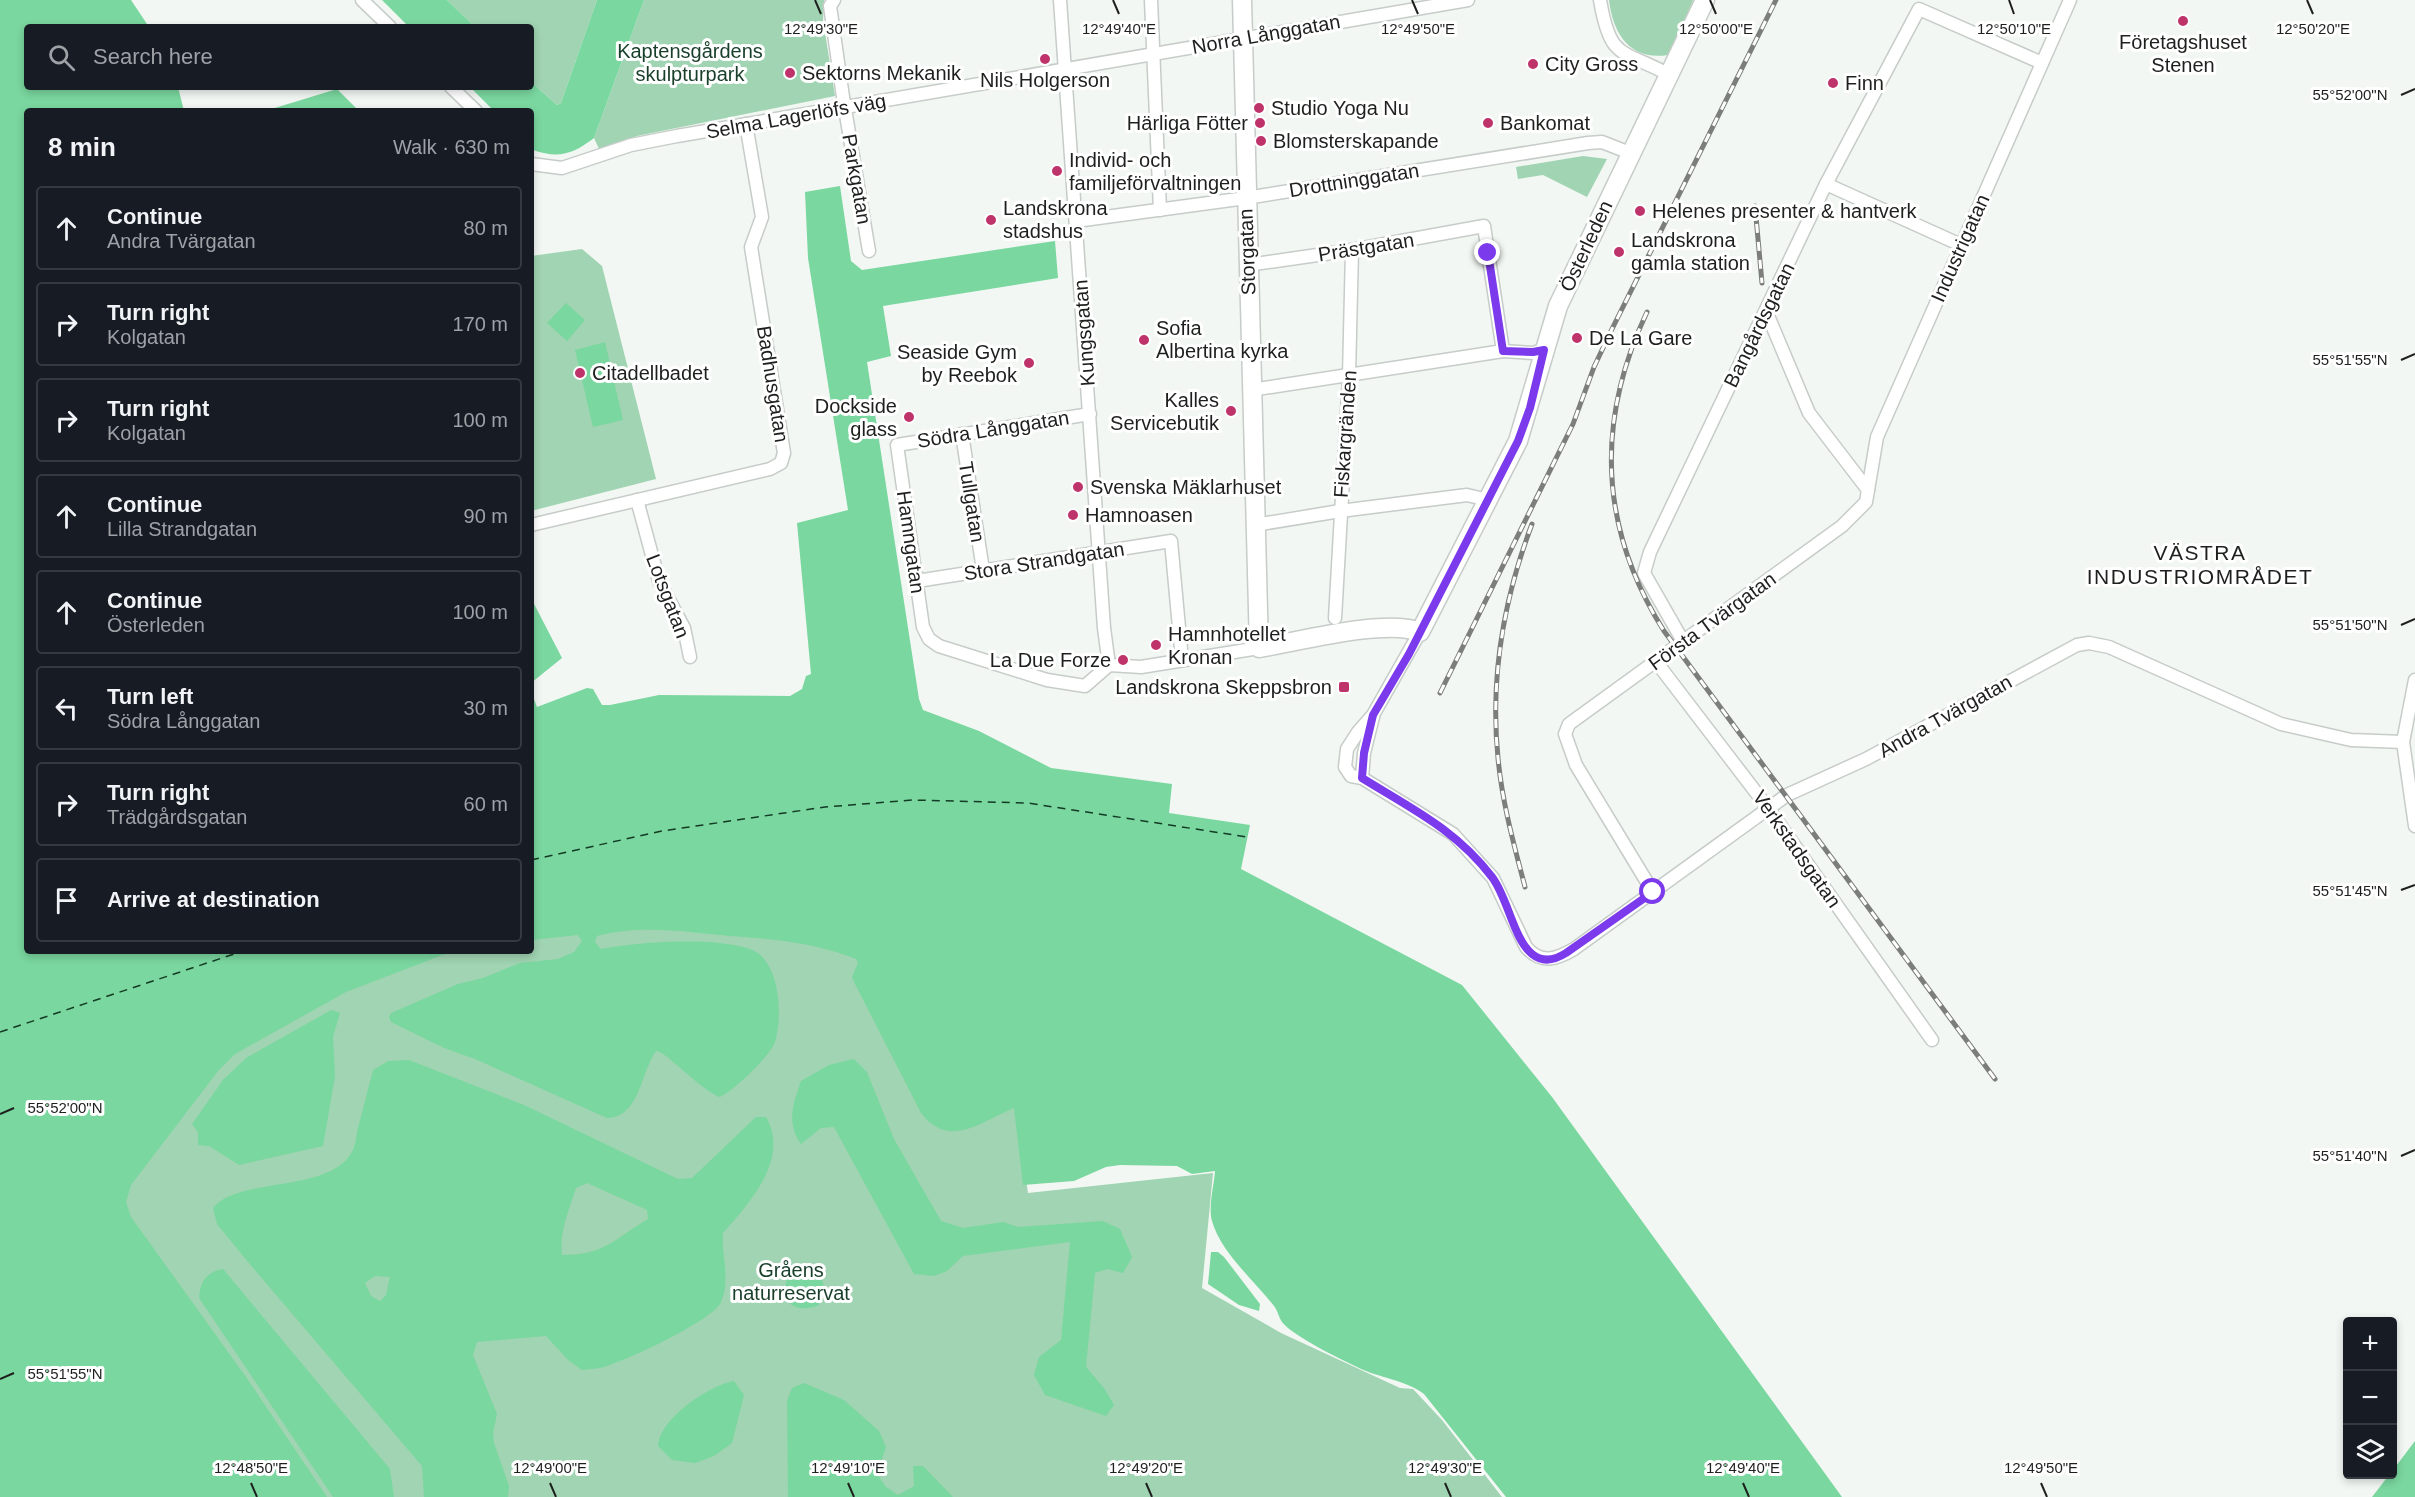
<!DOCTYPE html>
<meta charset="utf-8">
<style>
body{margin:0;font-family:Arial,sans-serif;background:#20242c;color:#f1f3f6}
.controls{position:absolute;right:18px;bottom:18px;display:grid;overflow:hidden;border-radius:6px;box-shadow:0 3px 9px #0003}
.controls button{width:54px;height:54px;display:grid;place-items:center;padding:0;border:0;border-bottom:2px solid #363941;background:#171b24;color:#f1f3f6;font:30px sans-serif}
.stop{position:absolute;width:18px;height:18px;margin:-14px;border:4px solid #7c3aed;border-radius:50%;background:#fff}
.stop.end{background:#7c3aed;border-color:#fff;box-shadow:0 2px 6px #0008}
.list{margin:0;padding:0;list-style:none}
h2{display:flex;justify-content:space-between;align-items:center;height:78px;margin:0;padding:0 24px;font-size:26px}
h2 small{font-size:20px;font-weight:400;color:#9ea1a6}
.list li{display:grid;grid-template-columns:39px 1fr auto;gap:18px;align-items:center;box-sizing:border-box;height:84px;margin:0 12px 12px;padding:0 12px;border:2px solid #363941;border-radius:6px}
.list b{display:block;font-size:22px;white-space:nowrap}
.list p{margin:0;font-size:20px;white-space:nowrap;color:#9ea1a6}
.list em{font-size:20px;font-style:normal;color:#9ea1a6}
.icon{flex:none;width:33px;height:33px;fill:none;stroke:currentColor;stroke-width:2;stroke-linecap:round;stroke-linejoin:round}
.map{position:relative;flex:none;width:2415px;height:1497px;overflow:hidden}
.search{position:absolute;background:#171b24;box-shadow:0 3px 9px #0003;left:24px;top:24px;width:510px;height:66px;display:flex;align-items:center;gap:15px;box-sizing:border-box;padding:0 21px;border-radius:6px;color:#9ea1a6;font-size:22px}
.panel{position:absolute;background:#171b24;box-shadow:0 3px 9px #0003;left:24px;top:108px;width:510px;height:846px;border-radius:6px}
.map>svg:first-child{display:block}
</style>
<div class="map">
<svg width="2415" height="1497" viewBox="0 0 2415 1497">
<rect width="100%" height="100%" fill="#f2f7f3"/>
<!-- green -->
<g fill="#a0d4b2">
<path d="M447,0h150l-36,103 -4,2 -26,-23v-55h-56z"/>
<path d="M644,0h180l-1,20 12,76 -198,40 -37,15 -6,-13z"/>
<path d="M1609,0h84l-16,44 -9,11c-38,6 -55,-21 -59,-55z"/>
<path d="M1583,156l24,3 -20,38 -44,-22 -25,4 -2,-12z"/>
<path d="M582,249l20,17 54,213 -125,32v-255z"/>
<path d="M653,928l145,8 66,24 151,142 13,91 185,-20 -11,115 79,45 119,55 13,1 29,31 60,77h-1186l-204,-299 59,-125 146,-82 127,-40h87v-14l47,-3 22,21 -8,-15 11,-9z"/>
</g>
<!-- water -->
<g fill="#7ad79f" fill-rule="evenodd">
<path d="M0,0h131l18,27h-122v60h151l6,24h-157v840h426l-107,41 -111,62 -17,17 -87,114 -5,17 5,15 115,160 81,120h-327z"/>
<path d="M382,0h65l28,27h-66z"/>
<path d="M597,0h47l-50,138c-21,16 -35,21 -61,12l-2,-39h-37l-24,-24h61v-5l26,23 4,-2z"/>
<path d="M337,89l22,22h-94z"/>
<path d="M840,186l11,75 11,9 193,-29 3,37 -175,28 8,50 -24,6 52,337 4,11 56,21 72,37 121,16 -3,29 81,12 -9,44 221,116 90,112 290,400h-336l-82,-103c-18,-14 -45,-16 -67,-27 -17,-8 -64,-31 -75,-45 -3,-4 -4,-11 -8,-16 -19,-25 -53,-53 -62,-85 -4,-14 2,-35 3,-50l-23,3 -15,-8 -57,-1 -14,2 -32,14 -51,4 -9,-77c-32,13 -65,42 -93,5l-66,-129 -3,-7 6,-14 -2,-4c-41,-16 -81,-20 -126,-23 -43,-4 -89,-12 -133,0l-2,6 6,7c37,-7 116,-13 151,1 28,11 31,67 23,92 -6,15 -40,48 -55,55 -19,-6 -55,-47 -64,-46 -16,23 -16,66 -49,67l-132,-59 -31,-11 -53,-26 -2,-5 2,-4 67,-29 25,-6 37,-15 38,-4 16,-7 8,-11 -4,-6 -47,5v-249l6,16 50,-19 6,1 9,16h8l49,-10 131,1 12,-7 4,-13 5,-2 -14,-151 51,-13 -40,-252 -3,-66z"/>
<path d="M566,303l19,17 -18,21 -20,-18z"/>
<path d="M605,342l18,78 -30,7 -18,-77z"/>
<path d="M531,598l31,60 -31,25z"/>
<path d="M331,1010l9,3 -7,24 2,39 -12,70 -84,19 -30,-19 -11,-1v-13l-6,-8 31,-44 23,-22z"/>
<path d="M854,1059l13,13 27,67 47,82 22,7 40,-6 15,5 85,-6 17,8 12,28 -9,16 -16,-4 -12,4 -9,94 18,21 10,17 -8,11 -61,-21 -11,-20 5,-18 22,-17 9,-98 -107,14 -16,15 -13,5 -20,-2 -80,-147 -13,1 -20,16c-15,-21 -8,-40 0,-63l28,-16z"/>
<path d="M409,1060l115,45 154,74 14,-1 64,-61h10c24,42 -16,85 -43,116 -2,22 8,47 -2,69 -7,18 -99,61 -121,66 -6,1 -12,1 -18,2l-14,-10 -22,-24 -69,6 -4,13 24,59 -4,19 1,10 15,43 -1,11h-84l-2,-31 -174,-204 -31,-38 -4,-16c25,-32 119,-14 140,-58 3,-6 3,-15 5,-22 5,-19 10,-39 15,-58l15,-9zM587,1183l60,27 1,9c-34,20 -43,36 -86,36 -3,-23 7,-45 14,-67zM375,1276l15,1 -4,18 -6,6 -9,-5 -6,-13z"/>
<path d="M1211,1252h7l6,5 36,47 -1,7 -20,-6 -31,-21z"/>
<path d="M223,1269l167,200 4,28h-61l-134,-199c1,-16 7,-26 24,-29z"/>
<path d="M805,1272l16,5 4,11 -6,17c-15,6 -25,4 -36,-7l5,-24z"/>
<path d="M734,1381l10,14 -12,48 -18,13 -19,7 -23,-3 -14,-14c1,-27 50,-60 76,-65z"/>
<path d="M804,1383l40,17 35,31 7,16 -9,27 9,13 12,8 16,-9 -1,-20h10l30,31h-165l-1,-96 5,-13z"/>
<path d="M2415,1441v56h-43l17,-22 3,-1 1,-4z"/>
</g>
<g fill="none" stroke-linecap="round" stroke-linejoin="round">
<!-- ferry -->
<g stroke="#143b25" stroke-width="1.5" stroke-dasharray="8 6" stroke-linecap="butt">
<path d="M531,860l131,-29 163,-24 87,-7 116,3 219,34"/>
<path d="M0,1032l243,-81"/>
</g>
<defs>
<g id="street">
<path d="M362,0l28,27"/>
<path d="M834,0l-4,6 13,91 26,154"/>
<path d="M1060,0l44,628 5,37"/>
<path d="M1151,0l9,210"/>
<path d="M1600,0c10,59 20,49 68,74"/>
<path d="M451,87l25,24"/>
<path d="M531,164l31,4 69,-23 46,-9 791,-136"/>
<path d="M1826,184l135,61"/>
<path d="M1076,221l170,-23 342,-55 14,-1 28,11"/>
<path d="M1248,265l104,-15 132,-24 19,125"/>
<path d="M1766,311l43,102 59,77"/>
<path d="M1251,390l252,-39 30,2 10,-3"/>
<path d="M1090,414l-193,31 26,182 6,12 10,7 108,34 38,6 24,-21 32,2 118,-19"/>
<path d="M962,434l21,136"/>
<path d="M637,500l22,81 25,47 6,29"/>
<path d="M531,525l239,-56 11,-6 3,-10 -33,-206 11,-30 -16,-93"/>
<path d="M1255,525l85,-14 127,-16 21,5"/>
<path d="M917,581l254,-40 11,119"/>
<path d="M1335,618l14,-242 3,-126"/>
<path d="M1420,632l-47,83 -15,17 -11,17 -2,18 6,9 11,2 91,56 40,44 33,69c15,18 31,12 48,2l213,-154 79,-36 211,-114 12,-2 20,4 172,77 70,16 52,2"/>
<path d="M1684,643l-40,-70 6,-21 176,-368 93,-175 123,54"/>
<path d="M1657,663l111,145 164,232"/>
<path d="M2415,680l-12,62 12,84"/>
<path d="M1362,778l2,-25 9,-36"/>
<path d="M1653,892l-77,-127 -11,-31 4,-10 273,-198 24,-24 11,-65 193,-437"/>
</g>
<path id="secondary" d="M1242,0l17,648c38,-6 127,-30 161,-16l98,-191 40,-135 147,-306"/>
</defs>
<!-- street casing -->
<use href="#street" stroke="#c6ccc8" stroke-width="15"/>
<!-- secondary casing -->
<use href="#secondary" stroke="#c6ccc8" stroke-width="21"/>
<!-- street -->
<use href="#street" stroke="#fff" stroke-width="12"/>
<!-- secondary -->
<use href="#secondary" stroke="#fff" stroke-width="18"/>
<defs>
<g id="rail">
<path d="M1755,206l7,77"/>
<path d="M1647,312c-52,110 -48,216 17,319l331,448"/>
<path d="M1440,693l133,-269 21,-57 18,-38 164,-329"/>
<path d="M1525,887c-11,-42 -23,-85 -27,-129 -8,-79 6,-160 34,-234"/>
</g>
</defs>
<!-- rail casing -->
<use href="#rail" stroke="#7b7e7b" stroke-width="5"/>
<!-- rail -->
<use href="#rail" stroke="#fff" stroke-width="3" stroke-dasharray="9" stroke-linecap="butt"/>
</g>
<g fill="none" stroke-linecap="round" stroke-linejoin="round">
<!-- route -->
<path stroke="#7c3aed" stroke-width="8" d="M1488,253l15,98 30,1 11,-2 -14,58 -12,33 -109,213 -36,61 -9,38 -2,25c50,31 93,51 130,99 16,21 21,61 40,77 11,9 23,6 34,-1l87,-61"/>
</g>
<!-- ticks -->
<path fill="none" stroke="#1e201e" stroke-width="2" d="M815,0l6,14M1113,0l6,14M1412,0l6,14M1710,0l6,14M2009,0l5,14M2307,0l6,14M2401,95l14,-6M2401,360l14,-6M2401,625l14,-6M2401,890l14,-5M0,1114l14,-6M2401,1156l14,-6M0,1379l14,-6M251,1483l6,14M550,1483l6,14M848,1483l6,14M1146,1483l6,14M1445,1483l6,14M1743,1483l6,14M2041,1483l6,14"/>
<!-- markers -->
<g fill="#be336a" stroke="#fff" stroke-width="2">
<circle cx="2183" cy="21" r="6"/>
<circle cx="1045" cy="59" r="6"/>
<circle cx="1533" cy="64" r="6"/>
<circle cx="790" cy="73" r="6"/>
<circle cx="1833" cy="83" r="6"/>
<circle cx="1259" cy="108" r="6"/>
<circle cx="1260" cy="123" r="6"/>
<circle cx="1488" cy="123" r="6"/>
<circle cx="1261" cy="141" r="6"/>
<circle cx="1057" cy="171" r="6"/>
<circle cx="1640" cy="211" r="6"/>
<circle cx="991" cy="220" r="6"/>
<circle cx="1619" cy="252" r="6"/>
<circle cx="1577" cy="338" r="6"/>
<circle cx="1144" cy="340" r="6"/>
<circle cx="1029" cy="363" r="6"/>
<circle cx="580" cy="373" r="6"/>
<circle cx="1231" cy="411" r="6"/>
<circle cx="909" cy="417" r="6"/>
<circle cx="1078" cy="487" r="6"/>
<circle cx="1073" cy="515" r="6"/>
<circle cx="1156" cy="645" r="6"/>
<circle cx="1123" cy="660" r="6"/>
<rect x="1338" y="681" width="12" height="12" rx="3"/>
</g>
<g text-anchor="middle" stroke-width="6" stroke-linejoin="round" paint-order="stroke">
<!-- street labels -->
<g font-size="20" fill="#1e201e" stroke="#fff">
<text transform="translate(1266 34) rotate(-10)" y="7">Norra Långgatan</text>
<text transform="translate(796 116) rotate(-10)" y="7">Selma Lagerlöfs väg</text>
<text transform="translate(857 179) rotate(80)" y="7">Parkgatan</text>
<text transform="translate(1354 180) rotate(-9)" y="7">Drottninggatan</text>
<text transform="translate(1586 246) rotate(-65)" y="7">Österleden</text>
<text transform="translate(1366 247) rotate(-9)" y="7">Prästgatan</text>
<text transform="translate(1960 248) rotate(-66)" y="7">Industrigatan</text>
<text transform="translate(1247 252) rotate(-92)" y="7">Storgatan</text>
<text transform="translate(1759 325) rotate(-64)" y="7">Bangårdsgatan</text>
<text transform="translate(1084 333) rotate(-94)" y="7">Kungsgatan</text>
<text transform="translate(773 384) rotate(81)" y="7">Badhusgatan</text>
<text transform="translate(993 429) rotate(-9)" y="7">Södra Långgatan</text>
<text transform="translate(1345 434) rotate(-86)" y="7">Fiskargränden</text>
<text transform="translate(972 502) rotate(81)" y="7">Tullgatan</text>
<text transform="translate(911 542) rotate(82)" y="7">Hamngatan</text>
<text transform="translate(1044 561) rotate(-9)" y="7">Stora Strandgatan</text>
<text transform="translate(668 596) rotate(69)" y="7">Lotsgatan</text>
<text transform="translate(1712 621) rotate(-36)" y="7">Första Tvärgatan</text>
<text transform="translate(1945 716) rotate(-29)" y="7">Andra Tvärgatan</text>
<text transform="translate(1797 849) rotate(55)" y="7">Verkstadsgatan</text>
</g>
<!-- poi labels -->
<g font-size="20" fill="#1e201e" stroke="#fff" text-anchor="start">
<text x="2183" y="49" text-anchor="middle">Företagshuset<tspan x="2183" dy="23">Stenen</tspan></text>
<text x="1545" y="71">City Gross</text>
<text x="802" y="80">Sektorns Mekanik</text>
<text x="1045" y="87" text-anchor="middle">Nils Holgerson</text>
<text x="1845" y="90">Finn</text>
<text x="1271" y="115">Studio Yoga Nu</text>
<text x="1248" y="130" text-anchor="end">Härliga Fötter</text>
<text x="1500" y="130">Bankomat</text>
<text x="1273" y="148">Blomsterskapande</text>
<text x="1069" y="167">Individ- och<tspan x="1069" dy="23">familjeförvaltningen</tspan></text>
<text x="1003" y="215">Landskrona<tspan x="1003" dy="23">stadshus</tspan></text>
<text x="1652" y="218">Helenes presenter &amp; hantverk</text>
<text x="1631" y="247">Landskrona<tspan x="1631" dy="23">gamla station</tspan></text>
<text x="1156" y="335">Sofia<tspan x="1156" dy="23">Albertina kyrka</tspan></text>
<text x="1589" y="345">De La Gare</text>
<text x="1017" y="359" text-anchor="end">Seaside Gym<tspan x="1017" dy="23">by Reebok</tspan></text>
<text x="592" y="380">Citadellbadet</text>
<text x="1219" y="407" text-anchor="end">Kalles<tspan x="1219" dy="23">Servicebutik</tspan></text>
<text x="897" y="413" text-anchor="end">Dockside<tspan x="897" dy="23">glass</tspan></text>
<text x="1090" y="494">Svenska Mäklarhuset</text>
<text x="1085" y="522">Hamnoasen</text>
<text x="1168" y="641">Hamnhotellet<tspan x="1168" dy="23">Kronan</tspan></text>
<text x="1111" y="667" text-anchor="end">La Due Forze</text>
<text x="1332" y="694" text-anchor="end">Landskrona Skeppsbron</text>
</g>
<!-- park labels -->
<g font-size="20" fill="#183f29" stroke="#fff">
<text x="690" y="58">Kaptensgårdens<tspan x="690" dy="23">skulpturpark</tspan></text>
<text x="791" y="1277">Gråens<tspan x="791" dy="23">naturreservat</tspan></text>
</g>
<!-- neighbourhood labels -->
<g font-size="21" letter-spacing="1.5" fill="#1e201e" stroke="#fff">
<text x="2200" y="560">VÄSTRA<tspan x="2200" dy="24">INDUSTRIOMRÅDET</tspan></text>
</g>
</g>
<g font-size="15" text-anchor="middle" fill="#1e201e" stroke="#fff" stroke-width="6" stroke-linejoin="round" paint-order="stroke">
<text x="821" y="34">12°49'30"E</text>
<text x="1119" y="34">12°49'40"E</text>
<text x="1418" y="34">12°49'50"E</text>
<text x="1716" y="34">12°50'00"E</text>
<text x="2014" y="34">12°50'10"E</text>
<text x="2313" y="34">12°50'20"E</text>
<text x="2350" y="100">55°52'00"N</text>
<text x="2350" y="365">55°51'55"N</text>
<text x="2350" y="630">55°51'50"N</text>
<text x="2350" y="896">55°51'45"N</text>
<text x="65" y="1113">55°52'00"N</text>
<text x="2350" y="1161">55°51'40"N</text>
<text x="65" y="1379">55°51'55"N</text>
<text x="251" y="1473">12°48'50"E</text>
<text x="550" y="1473">12°49'00"E</text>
<text x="848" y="1473">12°49'10"E</text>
<text x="1146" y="1473">12°49'20"E</text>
<text x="1445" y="1473">12°49'30"E</text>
<text x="1743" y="1473">12°49'40"E</text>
<text x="2041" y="1473">12°49'50"E</text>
</g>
</svg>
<div class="controls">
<button>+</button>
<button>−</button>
<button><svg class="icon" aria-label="layers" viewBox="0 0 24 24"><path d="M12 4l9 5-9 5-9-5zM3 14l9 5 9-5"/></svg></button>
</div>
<div class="stop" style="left:1653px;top:892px"></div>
<div class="stop end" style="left:1488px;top:253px"></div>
<div class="search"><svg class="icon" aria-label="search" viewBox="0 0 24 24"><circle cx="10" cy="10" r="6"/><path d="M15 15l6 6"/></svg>Search here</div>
<section class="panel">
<h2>8 min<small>Walk · 630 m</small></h2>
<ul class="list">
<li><svg class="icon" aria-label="ahead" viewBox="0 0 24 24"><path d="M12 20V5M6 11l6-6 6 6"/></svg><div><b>Continue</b><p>Andra Tvärgatan</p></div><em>80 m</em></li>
<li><svg class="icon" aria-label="right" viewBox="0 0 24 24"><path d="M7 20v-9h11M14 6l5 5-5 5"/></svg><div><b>Turn right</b><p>Kolgatan</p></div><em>170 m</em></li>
<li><svg class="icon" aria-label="right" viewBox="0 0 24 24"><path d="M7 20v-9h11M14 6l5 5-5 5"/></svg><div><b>Turn right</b><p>Kolgatan</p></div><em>100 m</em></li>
<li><svg class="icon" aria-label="ahead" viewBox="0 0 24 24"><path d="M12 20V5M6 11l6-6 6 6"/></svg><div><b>Continue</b><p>Lilla Strandgatan</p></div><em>90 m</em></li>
<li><svg class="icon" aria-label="ahead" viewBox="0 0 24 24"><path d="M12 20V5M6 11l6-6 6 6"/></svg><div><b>Continue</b><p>Österleden</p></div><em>100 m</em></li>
<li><svg class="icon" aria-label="left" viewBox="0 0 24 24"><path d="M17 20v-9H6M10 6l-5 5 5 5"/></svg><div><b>Turn left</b><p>Södra Långgatan</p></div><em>30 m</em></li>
<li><svg class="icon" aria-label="right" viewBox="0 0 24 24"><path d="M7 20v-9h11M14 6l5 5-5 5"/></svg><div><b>Turn right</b><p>Trädgårdsgatan</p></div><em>60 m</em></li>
<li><svg class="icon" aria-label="arrive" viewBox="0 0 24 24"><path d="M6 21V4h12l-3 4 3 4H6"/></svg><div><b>Arrive at destination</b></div></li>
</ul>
</section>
</div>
